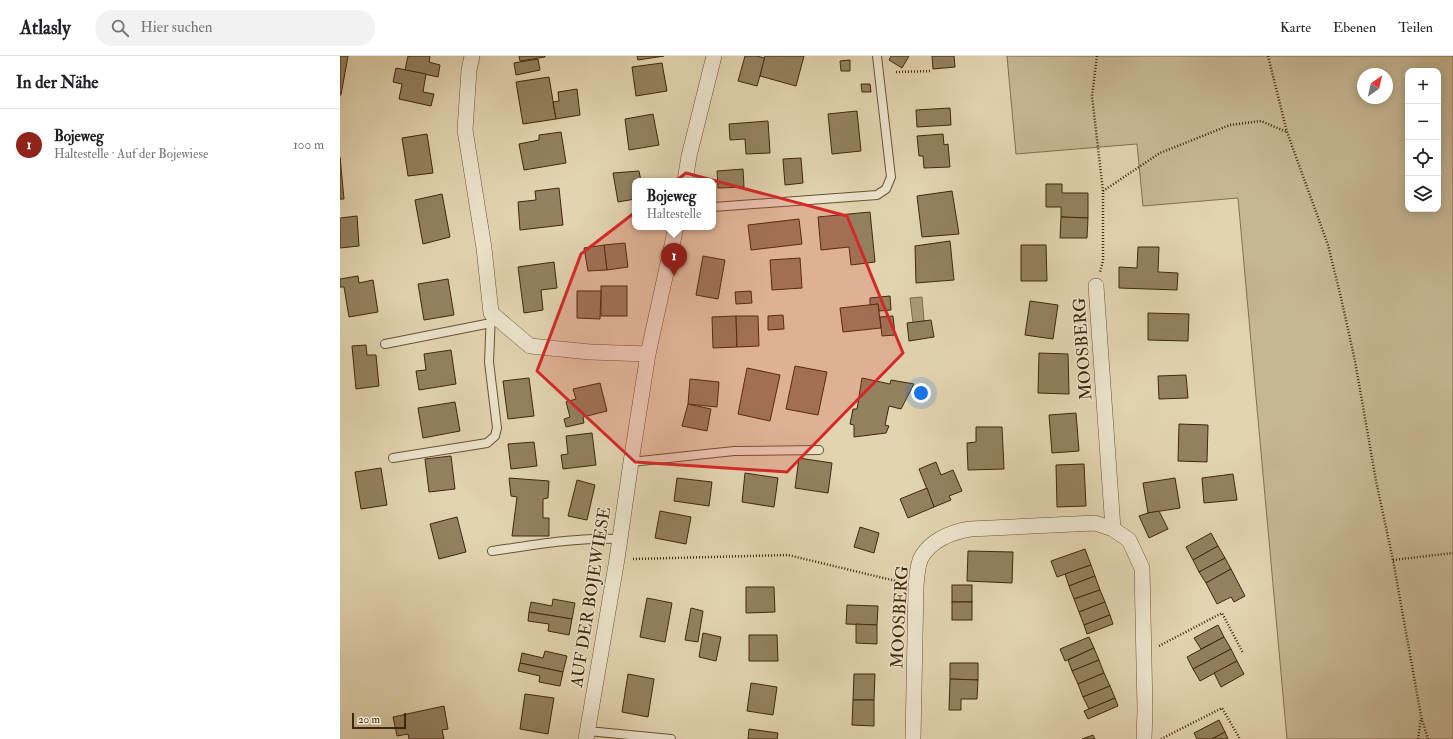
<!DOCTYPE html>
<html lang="de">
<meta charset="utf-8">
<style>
body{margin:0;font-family:"IM FELL Double Pica",serif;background:#f2f2f2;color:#202124}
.controls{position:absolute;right:12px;top:12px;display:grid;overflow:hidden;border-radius:8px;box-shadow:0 2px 10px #0003}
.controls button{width:36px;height:36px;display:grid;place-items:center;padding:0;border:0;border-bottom:1px solid #e0e0e0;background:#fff;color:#202124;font:20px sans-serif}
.compass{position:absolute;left:1017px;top:12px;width:36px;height:36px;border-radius:50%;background:#fff;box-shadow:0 2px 10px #0003;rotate:34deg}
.scale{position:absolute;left:12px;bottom:10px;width:54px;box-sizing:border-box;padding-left:4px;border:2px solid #3e280a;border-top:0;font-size:11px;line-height:14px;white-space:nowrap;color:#3e280a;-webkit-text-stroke:3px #ece3cc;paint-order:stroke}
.you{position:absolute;left:581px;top:337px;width:14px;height:14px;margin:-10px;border:3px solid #fff;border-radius:50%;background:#1a73e8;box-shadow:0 0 0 6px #1a73e833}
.badge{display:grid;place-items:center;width:26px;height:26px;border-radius:50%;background:#8f2418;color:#fff;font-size:13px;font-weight:700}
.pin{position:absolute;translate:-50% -33px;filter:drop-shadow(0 1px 2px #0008)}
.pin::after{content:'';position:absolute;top:21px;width:14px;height:12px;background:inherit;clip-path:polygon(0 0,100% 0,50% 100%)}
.popup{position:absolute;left:292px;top:122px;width:84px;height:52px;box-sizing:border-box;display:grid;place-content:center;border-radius:8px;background:#fff;filter:drop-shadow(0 1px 3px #0005);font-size:13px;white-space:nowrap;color:#757577}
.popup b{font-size:15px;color:#202124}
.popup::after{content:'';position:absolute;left:50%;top:100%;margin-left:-8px;border:8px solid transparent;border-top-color:#fff}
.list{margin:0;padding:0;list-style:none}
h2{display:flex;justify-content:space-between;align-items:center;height:52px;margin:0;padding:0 16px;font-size:17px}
h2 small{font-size:13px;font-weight:400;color:#757577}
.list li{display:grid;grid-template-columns:26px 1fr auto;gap:12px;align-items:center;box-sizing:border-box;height:72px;padding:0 16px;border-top:1px solid #e0e0e0}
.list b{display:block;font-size:15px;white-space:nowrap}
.list p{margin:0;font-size:13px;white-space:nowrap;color:#757577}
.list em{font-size:13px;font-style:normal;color:#757577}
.icon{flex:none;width:22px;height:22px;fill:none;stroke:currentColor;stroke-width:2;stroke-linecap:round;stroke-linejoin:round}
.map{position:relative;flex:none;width:1113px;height:683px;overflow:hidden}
header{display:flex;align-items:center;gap:24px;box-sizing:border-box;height:56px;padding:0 20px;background:#fff;border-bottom:1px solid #e0e0e0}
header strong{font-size:19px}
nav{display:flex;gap:22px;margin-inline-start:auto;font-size:14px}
.search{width:280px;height:36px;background:#f2f2f2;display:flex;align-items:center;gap:10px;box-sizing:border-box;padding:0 14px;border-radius:22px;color:#757577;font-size:15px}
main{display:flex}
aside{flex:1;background:#fff}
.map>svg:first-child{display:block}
</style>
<header>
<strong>Atlasly</strong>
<div class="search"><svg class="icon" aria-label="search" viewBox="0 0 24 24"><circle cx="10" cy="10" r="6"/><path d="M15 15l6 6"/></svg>Hier suchen</div>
<nav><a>Karte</a><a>Ebenen</a><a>Teilen</a></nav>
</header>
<main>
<aside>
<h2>In der Nähe<small></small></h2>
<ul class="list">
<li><span class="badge">1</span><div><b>Bojeweg</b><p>Haltestelle · Auf der Bojewiese</p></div><em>100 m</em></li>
</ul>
</aside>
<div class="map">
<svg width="1113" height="683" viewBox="0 0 1113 683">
<rect width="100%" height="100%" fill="#e2d4b0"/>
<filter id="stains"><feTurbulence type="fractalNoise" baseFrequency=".005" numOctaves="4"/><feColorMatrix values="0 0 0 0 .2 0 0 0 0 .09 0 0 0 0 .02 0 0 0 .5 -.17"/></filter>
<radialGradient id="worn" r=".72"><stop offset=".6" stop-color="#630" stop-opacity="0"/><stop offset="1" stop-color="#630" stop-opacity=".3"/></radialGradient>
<!-- green -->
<path fill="#c6b794" stroke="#82704f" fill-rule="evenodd" d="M667,0h446v683h-166l-49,-541 -95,8 -6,-62 -121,10zM1068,15h30v138h-30zM1023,18h24v24h-24z"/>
<!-- water -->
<path fill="#aa9a78" stroke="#7f6c4c" d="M582,241l2,24 -11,2 -3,-25z"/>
<!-- building -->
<g fill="#938160" stroke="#3e280a">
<path d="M0,0h8l-7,39h-1z"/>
<path d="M68,0h22l-1,6 11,3 -2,12 -33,-7z"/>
<path d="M179,0h26v1l-25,4z"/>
<path d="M297,0h27l-26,4z"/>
<path d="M405,0h11l9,2 -8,28 -19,-5z"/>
<path d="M425,0h39l-8,30 -36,-10z"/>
<path d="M551,0h18l-7,12 -13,-8z"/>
<path d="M592,0h22l1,11 -22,2z"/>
<path d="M198,3l2,11 -24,5 -2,-12z"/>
<path d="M510,4v11h-9l-1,-10z"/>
<path d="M322,7l5,28 -31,5 -4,-29z"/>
<path d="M56,12l30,6 -3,18 11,2 -3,12 -32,-7 3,-15 -9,-2z"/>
<path d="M209,21l7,42 -33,5 -7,-42z"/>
<path d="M521,28h9l1,8h-9z"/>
<path d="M237,33l3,26 -24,4 -3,-17 6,-1 -1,-9z"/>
<path d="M610,52l1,17 -34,2 -1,-17z"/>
<path d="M517,55l4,40 -29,3 -4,-40z"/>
<path d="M313,58l6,31 -30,5 -4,-31z"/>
<path d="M428,65l2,32 -24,1 -1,-15 -15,1 -1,-16z"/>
<path d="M221,76l5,31 -42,7 -5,-26 20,-4v-5z"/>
<path d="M87,78l6,39 -25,3 -6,-38z"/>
<path d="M603,78l1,11 4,-1 2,23 -26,1 -1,-12h-4l-2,-20z"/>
<path d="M0,101l4,42h-4z"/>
<path d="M461,102l2,25 -18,2 -2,-26z"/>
<path d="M403,113l1,18 -26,1 -1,-17z"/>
<path d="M299,115l2,10h-6v18l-17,3 -5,-29z"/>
<path d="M706,128h16v9h26v25l-27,-1v-10h-15z"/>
<path d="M219,132l4,37 -43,5 -2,-28 18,-2 -1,-9z"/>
<path d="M612,135l7,43 -37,3 -5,-41z"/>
<path d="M102,138l8,43 -27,7 -8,-44z"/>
<path d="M530,156l5,50 -24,3 -2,-18 -28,3 -3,-33z"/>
<path d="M17,160l2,30 -19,2v-30z"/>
<path d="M721,161l27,1 -1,20h-27z"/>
<path d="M459,163l3,25 -51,6 -3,-25z"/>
<path d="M610,185l4,39 -38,3 -1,-37z"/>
<path d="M285,187l3,24 -21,3 -3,-25z"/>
<path d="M264,189l3,25 -19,1 -4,-23z"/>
<path d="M681,189h25l1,36h-26z"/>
<path d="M798,191h21l-1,25 20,1 -1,17 -58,-2v-21l18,1z"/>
<path d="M363,200l22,4 -7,39 -22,-4z"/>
<path d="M460,202l2,30 -30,2 -2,-30z"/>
<path d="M214,206l3,26 -16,2 2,20 -19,3 -6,-46z"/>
<path d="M18,220l1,7 14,-3 5,32 -29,5 -5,-30h-4v-8z"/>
<path d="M108,223l6,36 -30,5 -6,-36z"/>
<rect x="261" y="230" width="26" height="30"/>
<path d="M237,235h24l-1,28 -23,-1z"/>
<path d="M411,235l1,12 -16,1 -1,-12z"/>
<path d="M550,240l1,14 -12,1 -1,-7 -8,1v-7z"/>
<path d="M690,245l28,4 -5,34 -28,-4z"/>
<path d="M538,248l3,24 -38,4 -3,-24z"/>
<path d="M808,257l41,1 -1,27 -40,-1z"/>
<path d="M443,259l1,14 -16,1v-14z"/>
<path d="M396,260l1,31 -24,1 -1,-31z"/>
<path d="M396,260h22l1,30 -22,1z"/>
<path d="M553,260l2,19 -13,1 -2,-19z"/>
<path d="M591,264l3,17 -25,4 -2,-18z"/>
<path d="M26,289l1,10h9l3,31 -23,3 -4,-43z"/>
<path d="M111,294l5,34 -37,6 -3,-19 10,-1 -2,-16z"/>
<path d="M699,297l29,1 1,40 -31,-1z"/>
<path d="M455,310l32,6 -9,43 -32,-6z"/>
<path d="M407,312l33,7 -10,46 -32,-7z"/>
<path d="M846,319l2,23 -29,1 -1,-23z"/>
<path d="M189,322l5,38 -26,3 -5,-38z"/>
<path d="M522,322l28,6 1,-4 23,4 -13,25 -12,-3 -4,19 4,1 -3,7 -32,4v-12l-4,-1 3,-15h4z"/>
<path d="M350,323l29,3 -2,25 -29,-3z"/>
<path d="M260,327l7,28 -24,6 1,6 -18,4 -2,-8 6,-2 -4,-15 10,-3 -3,-10z"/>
<path d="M115,346l5,29 -37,7 -5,-30z"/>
<path d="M348,348l23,5 -4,22 -25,-5z"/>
<path d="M736,357l3,38 -27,2 -3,-38z"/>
<path d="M839,368l29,1 -1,37 -29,-1z"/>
<path d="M636,371h26l2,42 -36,1 -1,-27 9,-1z"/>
<path d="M252,377l4,32 -33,4 -2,-14 7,-1 -2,-18z"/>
<path d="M194,386l3,24 -26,3 -3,-25z"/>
<path d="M111,400l4,33 -26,3 -4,-33z"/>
<path d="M459,402l33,5 -4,30 -33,-5z"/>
<path d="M596,406l5,13 12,-5 9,21 -13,5 2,4 -17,7 -15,-38z"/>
<path d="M744,408l2,42 -29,1 -1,-42z"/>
<path d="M41,412l6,37 -26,4 -6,-37z"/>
<path d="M405,417l33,5 -4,29 -32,-5z"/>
<path d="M893,418l4,26 -33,3 -2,-25z"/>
<path d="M169,422l40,3 -1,17 -5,1v19h6v18h-37l5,-39 -6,-1z"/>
<path d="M337,422l35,4 -3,24 -35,-5z"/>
<path d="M835,422l5,30 -32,5 -5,-30z"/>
<path d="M237,424l18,5 -8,35 -19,-4z"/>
<path d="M587,432l7,19 -26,11 -8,-19z"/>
<path d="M320,455l31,6 -5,27 -31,-6z"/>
<path d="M819,455l9,18 -19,9 -10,-22 9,-3z"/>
<path d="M117,461l9,35 -27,7 -9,-35z"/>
<path d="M520,471l19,6 -5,20 -20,-6z"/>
<path d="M871,477l7,13 -25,14 -7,-13z"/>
<path d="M878,490l7,12 -26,14 -6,-12z"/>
<path d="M745,493l6,16 -34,12 -6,-16z"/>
<path d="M628,495l45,1 -1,31 -45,-2z"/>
<path d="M885,502l6,11 -25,14 -7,-11z"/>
<path d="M751,509l4,11 -26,10 -4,-12z"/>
<path d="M891,513l14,27 -11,6 -3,-5 -14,7 -11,-21z"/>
<path d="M755,520l5,14 -26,9 -5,-13z"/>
<rect x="612" y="529" width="20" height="17"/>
<path d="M406,531h28l1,25 -29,1z"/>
<path d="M760,534l5,12 -26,10 -5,-13z"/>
<path d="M307,542l25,5 -7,39 -25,-5z"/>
<path d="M213,543l22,4 -3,16 -43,-7 2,-10 21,4z"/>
<rect x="612" y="546" width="20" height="18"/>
<path d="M765,546l5,13 -26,10 -5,-13z"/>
<path d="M507,549l31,1 -1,19 -31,-1z"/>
<path d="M351,552l12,3 -5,31 -13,-2z"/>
<path d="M189,556l43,7 -3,16 -21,-4 1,-7 -21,-3z"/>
<path d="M770,559l3,9 -26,10 -3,-9z"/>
<path d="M516,568l21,1v19l-21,-1z"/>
<path d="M878,569l6,12 -23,12 -7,-11z"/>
<path d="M363,577l18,4 -5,24 -17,-4z"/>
<path d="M409,579h28l1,26h-29z"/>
<path d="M749,581l5,11 -29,13 -5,-12z"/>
<path d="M884,581l7,12 -38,20 -6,-12z"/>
<path d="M754,592l5,12 -27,11 -4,-11z"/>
<path d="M891,593l6,12 -37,20 -7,-12z"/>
<path d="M205,595l22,5 -4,16 -43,-9 2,-10 21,5z"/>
<path d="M759,604l5,13 -26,11 -6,-13z"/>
<path d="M897,605l7,13 -23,13 -7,-14z"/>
<path d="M180,607l43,9 -3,14 -21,-4 1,-6 -22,-5z"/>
<path d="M610,607h28v17l-28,-1z"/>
<path d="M764,617l6,13 -27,11 -5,-13z"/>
<path d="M288,618l26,5 -6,38 -26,-5z"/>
<path d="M514,618h21l-1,26h-21z"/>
<path d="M610,623l28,1 -1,19h-16v11h-12z"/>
<path d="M411,627l26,4 -4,28 -26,-4z"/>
<path d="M770,630l5,12 -26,11 -6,-12z"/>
<path d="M185,638l29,4 -6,36 -28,-5z"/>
<path d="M775,642l3,8 -30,13 -4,-8z"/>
<path d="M513,644h21v26l-22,-1z"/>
<path d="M104,650l4,23 -6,1 2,9h-35l-1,-5 -11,2 -4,-19z"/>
<path d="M879,664l6,12 -13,7h-15l-3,-6z"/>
<path d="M409,673l29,4 -1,6h-29z"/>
<path d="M885,676l3,7h-16z"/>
<path d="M753,679l2,4h-13z"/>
</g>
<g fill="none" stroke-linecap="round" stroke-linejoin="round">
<defs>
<g id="lane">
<path d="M373,151l164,-12 9,-6 5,-12 -14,-121"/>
<path d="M45,288l106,-21"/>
<path d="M53,402l94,-15 8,-7 2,-8 -8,-66 2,-49"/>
<path d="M291,406l103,-11 85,-1"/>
<path d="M152,495c43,-6 85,-14 128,-12"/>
<path d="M248,675l83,8"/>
</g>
<g id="street">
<path d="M132,0l-3,14 -4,60 19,118 7,65 39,33 60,6 58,2"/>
<path d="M345,125l4,-25 25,-100"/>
<path d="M756,230l17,243"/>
<path d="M246,683l31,-180 14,-97 17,-108 28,-127"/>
<path d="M573,683l3,-153c1,-9 1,-22 6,-30 11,-17 30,-24 48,-27l125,-6 18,6 16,11 13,28 3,142 -1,29"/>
</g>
</defs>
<!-- lane casing -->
<use href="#lane" stroke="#675334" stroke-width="10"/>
<!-- street casing -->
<use href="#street" stroke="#675334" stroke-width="16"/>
<!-- path -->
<g stroke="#3e280a" stroke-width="2.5" stroke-dasharray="1 2" stroke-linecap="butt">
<path d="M757,0l-5,40 11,95v70l-3,11"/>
<path d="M928,0l19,76 41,113 14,57 13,59 21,120 17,79 28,156 7,23"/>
<path d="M556,16l36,-1"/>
<path d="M763,135l57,-38 70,-28 31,-4 26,11"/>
<path d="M293,503l155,-4 112,27"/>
<path d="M1053,504l60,-7"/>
<path d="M819,590l63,-33 21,40"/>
<path d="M821,683l61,-31 18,31"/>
<path d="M1078,683l3,-21"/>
</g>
<!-- lane -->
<use href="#lane" stroke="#ece3cc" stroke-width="8"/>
<!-- street -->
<use href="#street" stroke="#ece3cc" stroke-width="15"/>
</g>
<!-- marked area -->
<path fill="#d62828" fill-opacity="0.2" stroke="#d62828" stroke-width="3" stroke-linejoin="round" d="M346,117l161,43 56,137 -116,119 -152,-10 -98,-91 44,-117z"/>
<g text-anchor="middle" stroke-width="3" stroke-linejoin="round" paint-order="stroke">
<!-- street labels -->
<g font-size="17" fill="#3e280a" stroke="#ece3cc">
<text transform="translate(742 293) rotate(-94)" y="6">MOOSBERG</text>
<text transform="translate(250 541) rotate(-81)" y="6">AUF DER BOJEWIESE</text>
<text transform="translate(559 561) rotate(-87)" y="6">MOOSBERG</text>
</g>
</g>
<rect width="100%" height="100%" filter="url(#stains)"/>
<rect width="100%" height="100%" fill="url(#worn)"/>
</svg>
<div class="controls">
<button>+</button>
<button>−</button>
<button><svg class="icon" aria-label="locate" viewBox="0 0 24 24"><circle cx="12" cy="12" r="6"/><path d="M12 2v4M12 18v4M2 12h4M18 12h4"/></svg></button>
<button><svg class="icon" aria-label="layers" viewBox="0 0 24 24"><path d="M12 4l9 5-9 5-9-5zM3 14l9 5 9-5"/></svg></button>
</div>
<svg class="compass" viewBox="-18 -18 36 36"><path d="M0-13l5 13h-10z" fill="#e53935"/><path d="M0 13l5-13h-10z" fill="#757577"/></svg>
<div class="scale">20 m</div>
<div class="you"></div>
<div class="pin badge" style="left:334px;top:220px">1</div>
<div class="popup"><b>Bojeweg</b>Haltestelle</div>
</div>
</main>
